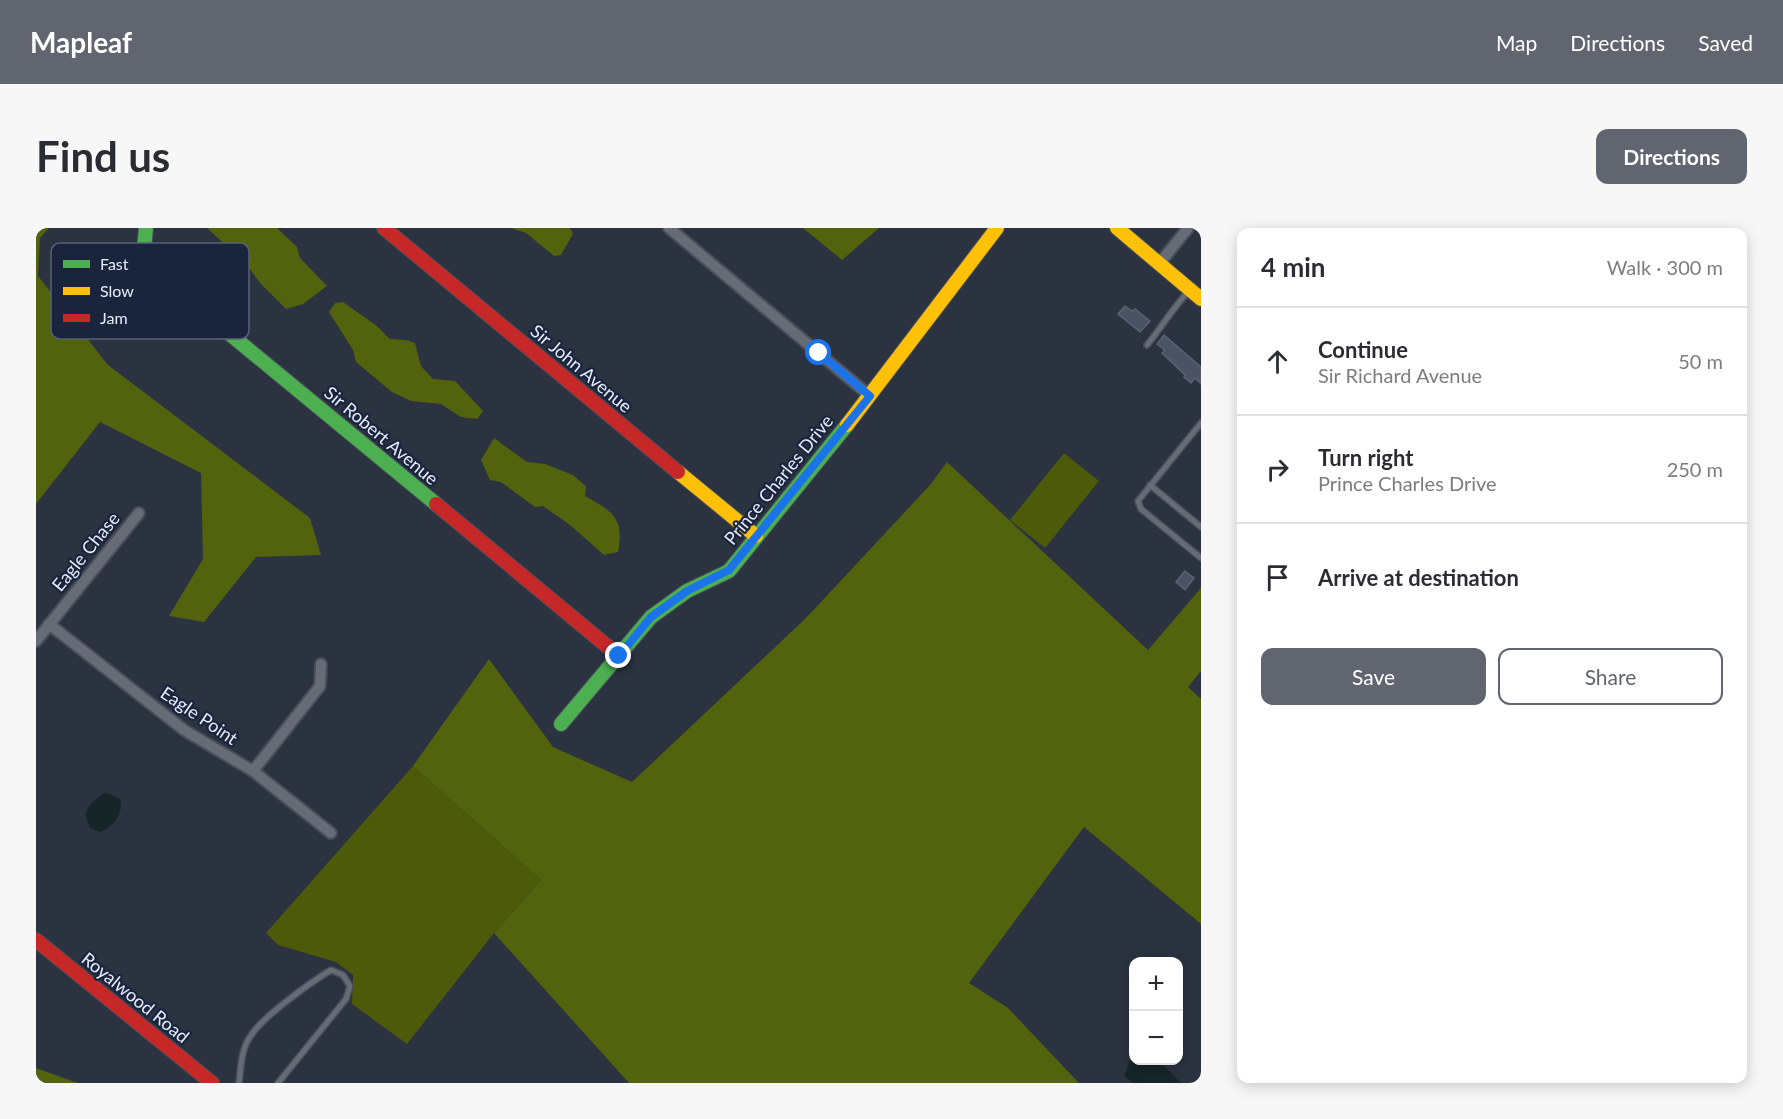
<!DOCTYPE html>
<meta charset="utf-8">
<style>
body{margin:0;font-family:Lato,sans-serif;background:#f7f7f7;color:#2b2b33}
.controls{position:absolute;right:18px;bottom:18px;display:grid;overflow:hidden;border-radius:12px;box-shadow:0 3px 15px #0003}
.controls button{width:54px;height:54px;display:grid;place-items:center;padding:0;border:0;border-bottom:2px solid #e1e1e2;background:#fff;color:#2b2b33;font:30px sans-serif}
.stop{position:absolute;width:18px;height:18px;margin:-14px;border:4px solid #1a73e8;border-radius:50%;background:#fff}
.stop.end{background:#1a73e8;border-color:#fff;box-shadow:0 2px 6px #0008}
.list{margin:0;padding:0;list-style:none}
h2{display:flex;justify-content:space-between;align-items:center;height:78px;margin:0;padding:0 24px;font-size:26px}
h2 small{font-size:20px;font-weight:400;color:#7c7c81}
.list li{display:grid;grid-template-columns:39px 1fr auto;gap:18px;align-items:center;box-sizing:border-box;height:108px;padding:0 24px;border-top:2px solid #e1e1e2}
.list b{display:block;font-size:22px;white-space:nowrap}
.list p{margin:0;font-size:20px;white-space:nowrap;color:#7c7c81}
.list em{font-size:20px;font-style:normal;color:#7c7c81}
.actions{display:flex;gap:12px;padding:18px 24px}
.actions a{flex:1;padding:14px 0;border:2px solid #616570;border-radius:12px;text-align:center;font-size:21px;color:#616570}
.actions .main{background:#616570;color:#fff}
.icon{flex:none;width:33px;height:33px;fill:none;stroke:currentColor;stroke-width:2;stroke-linecap:round;stroke-linejoin:round}
.map{position:relative;flex:none;width:1165px;height:855px;overflow:hidden;border-radius:12px}
header{display:flex;align-items:center;gap:36px;box-sizing:border-box;height:84px;padding:0 30px;background:#616570;color:#fff}
header strong{font-size:28px}
nav{display:flex;gap:33px;margin-inline-start:auto;font-size:21px}
.intro{display:flex;align-items:center;justify-content:space-between;box-sizing:border-box;height:144px;padding:0 36px}
h1{margin:0;font-size:42px}
.button{padding:15px 27px;border-radius:12px;background:#616570;color:#fff;font-size:21px;font-weight:700}
main{display:flex;gap:36px;padding:0 36px}
aside{flex:1;background:#fff;border-radius:12px;box-shadow:0 3px 15px #0003}
.map>svg:first-child{display:block}
</style>
<header>
<strong>Mapleaf</strong>
<nav><a>Map</a><a>Directions</a><a>Saved</a></nav>
</header>
<div class="intro"><h1>Find us</h1><a class="button">Directions</a></div>
<main>
<div class="map">
<svg width="1165" height="855" viewBox="0 0 1165 855">
<rect width="100%" height="100%" fill="#2b3240"/>
<!-- green -->
<g fill="#4c5a0a">
<path d="M1028,225l35,28 -54,67 -35,-28z"/>
<path d="M377,538l128,114 -47,53 -87,111 -55,-40 1,-29 -17,-13 -58,-17 -12,-12z"/>
</g>
<!-- forest -->
<g fill="#53620c">
<path d="M0,0h13l-9,10 -2,38 70,89 202,153 11,37 -65,2 -52,65 -35,-6 34,-57 -2,-86 -101,-51 -64,82z"/>
<path d="M171,0h70l20,19 3,11 27,28 -24,18 -17,5 -25,-25 -15,-20z"/>
<path d="M475,0h59l3,6 -12,21 -7,1 -28,-23z"/>
<path d="M767,0h76l-37,32z"/>
<path d="M307,74l34,24 13,13 16,1 9,3 6,23 12,13 22,2 28,30 -6,8 -16,-2 -20,-13 -30,-3 -19,-9 -36,-30 -3,-12 -24,-38 6,-9z"/>
<path d="M458,210l33,24 18,2 28,11 13,11 -1,10c27,15 40,22 33,56l-14,3 -34,-30 -27,-19 -8,1 -34,-25 -11,-2 -9,-20z"/>
<path d="M911,234l201,188 53,-62v83l-13,16 13,12v225l-117,-97 -115,156 39,25 71,75h-450l-135,-150 47,-53 -128,-114 76,-107 64,88 79,35 174,-164 124,-133z"/>
<path d="M0,840l42,15h-42z"/>
</g>
<!-- water -->
<g fill="#152528">
<path d="M68,565l7,1 9,5c4,15 -7,28 -20,33l-10,-4 -5,-14 6,-11z"/>
<path d="M1097,825l1,7 25,1 22,22h-48l-9,-7z"/>
</g>
<!-- building -->
<g fill="#4a5366" stroke="#5c626e" stroke-width="1.5">
<path d="M1089,78l7,5 3,-2 15,12 -10,11 -22,-18z"/>
<path d="M1128,107l37,32v17l-6,-6 -4,5 -7,-6 1,-2 -23,-22 3,-3 -8,-6z"/>
<path d="M1149,343l9,7 -9,12 -9,-8z"/>
</g>
<g fill="none" stroke-linecap="round" stroke-linejoin="round">
<defs>
<g id="lane">
<path d="M1111,117c15,-18 25,-36 41,-53"/>
<path d="M1165,195l-63,78 3,8 60,49"/>
<path d="M1114,257l51,42"/>
<path d="M203,855c2,-17 2,-35 13,-49 12,-18 59,-52 79,-64l12,5 7,11 -4,13 -68,84"/>
</g>
<g id="street">
<path d="M633,0l201,168"/>
<path d="M1123,36l29,-36"/>
<path d="M13,396l135,106 69,41 78,62"/>
<path d="M0,413l103,-128"/>
<path d="M217,543l67,-85 1,-22"/>
</g>
<g id="fast">
<path d="M110,0l-2,21 13,25 279,230"/>
<path d="M525,496l90,-107 36,-26 42,-20 118,-146"/>
</g>
<g id="slow">
<path d="M1081,0l84,71"/>
<path d="M811,197l150,-197"/>
<path d="M642,244l78,64"/>
</g>
<g id="jam">
<path d="M348,0l294,244"/>
<path d="M400,276l183,152"/>
<path d="M0,712l176,143"/>
</g>
</defs>
<!-- lane casing -->
<use href="#lane" stroke="#474d59" stroke-width="8"/>
<!-- street casing -->
<use href="#street" stroke="#474d59" stroke-width="14"/>
<!-- fast casing -->
<use href="#fast" stroke="#474d59" stroke-width="16"/>
<!-- slow casing -->
<use href="#slow" stroke="#474d59" stroke-width="16"/>
<!-- jam casing -->
<use href="#jam" stroke="#474d59" stroke-width="16"/>
<!-- lane -->
<use href="#lane" stroke="#666b76" stroke-width="5"/>
<!-- street -->
<use href="#street" stroke="#666b76" stroke-width="10"/>
<!-- fast -->
<use href="#fast" stroke="#4caf50" stroke-width="14"/>
<!-- slow -->
<use href="#slow" stroke="#ffc107" stroke-width="14"/>
<!-- jam -->
<use href="#jam" stroke="#c62828" stroke-width="14"/>
</g>
<g fill="none" stroke-linecap="round" stroke-linejoin="round">
<!-- route -->
<path stroke="#1a73e8" stroke-width="8" d="M583,428l32,-39 36,-26 42,-21 141,-174 -51,-43"/>
</g>
<g text-anchor="middle" stroke-width="4.5" stroke-linejoin="round" paint-order="stroke">
<!-- street labels -->
<g font-size="18" fill="#e4ecfc" stroke="#1a253d">
<text transform="translate(545 141) rotate(40)" y="6">Sir John Avenue</text>
<text transform="translate(345 208) rotate(40)" y="6">Sir Robert Avenue</text>
<text transform="translate(743 252) rotate(-51)" y="6">Prince Charles Drive</text>
<text transform="translate(50 324) rotate(-51)" y="6">Eagle Chase</text>
<text transform="translate(163 488) rotate(34)" y="6">Eagle Point</text>
<text transform="translate(99 770) rotate(39)" y="6">Royalwood Road</text>
</g>
</g>
<!-- legend -->
<rect x="15" y="15" width="198" height="96" rx="9" fill="#1a253d" stroke="#576176" stroke-width="1.5"/>
<rect x="27" y="32" width="27" height="8" fill="#4caf50"/>
<rect x="27" y="59" width="27" height="8" fill="#ffc107"/>
<rect x="27" y="86" width="27" height="8" fill="#c62828"/>
<g font-size="16" fill="#e4ecfc">
<text x="64" y="42">Fast</text>
<text x="64" y="69">Slow</text>
<text x="64" y="96">Jam</text>
</g>
</svg>
<div class="controls">
<button>+</button>
<button>−</button>
</div>
<div class="stop" style="left:783px;top:125px"></div>
<div class="stop end" style="left:583px;top:428px"></div>
</div>
<aside>
<h2>4 min<small>Walk · 300 m</small></h2>
<ul class="list">
<li><svg class="icon" aria-label="ahead" viewBox="0 0 24 24"><path d="M12 20V5M6 11l6-6 6 6"/></svg><div><b>Continue</b><p>Sir Richard Avenue</p></div><em>50 m</em></li>
<li><svg class="icon" aria-label="right" viewBox="0 0 24 24"><path d="M7 20v-9h11M14 6l5 5-5 5"/></svg><div><b>Turn right</b><p>Prince Charles Drive</p></div><em>250 m</em></li>
<li><svg class="icon" aria-label="arrive" viewBox="0 0 24 24"><path d="M6 21V4h12l-3 4 3 4H6"/></svg><div><b>Arrive at destination</b></div></li>
</ul>
<div class="actions"><a class="main">Save</a><a>Share</a></div>
</aside>
</main>
